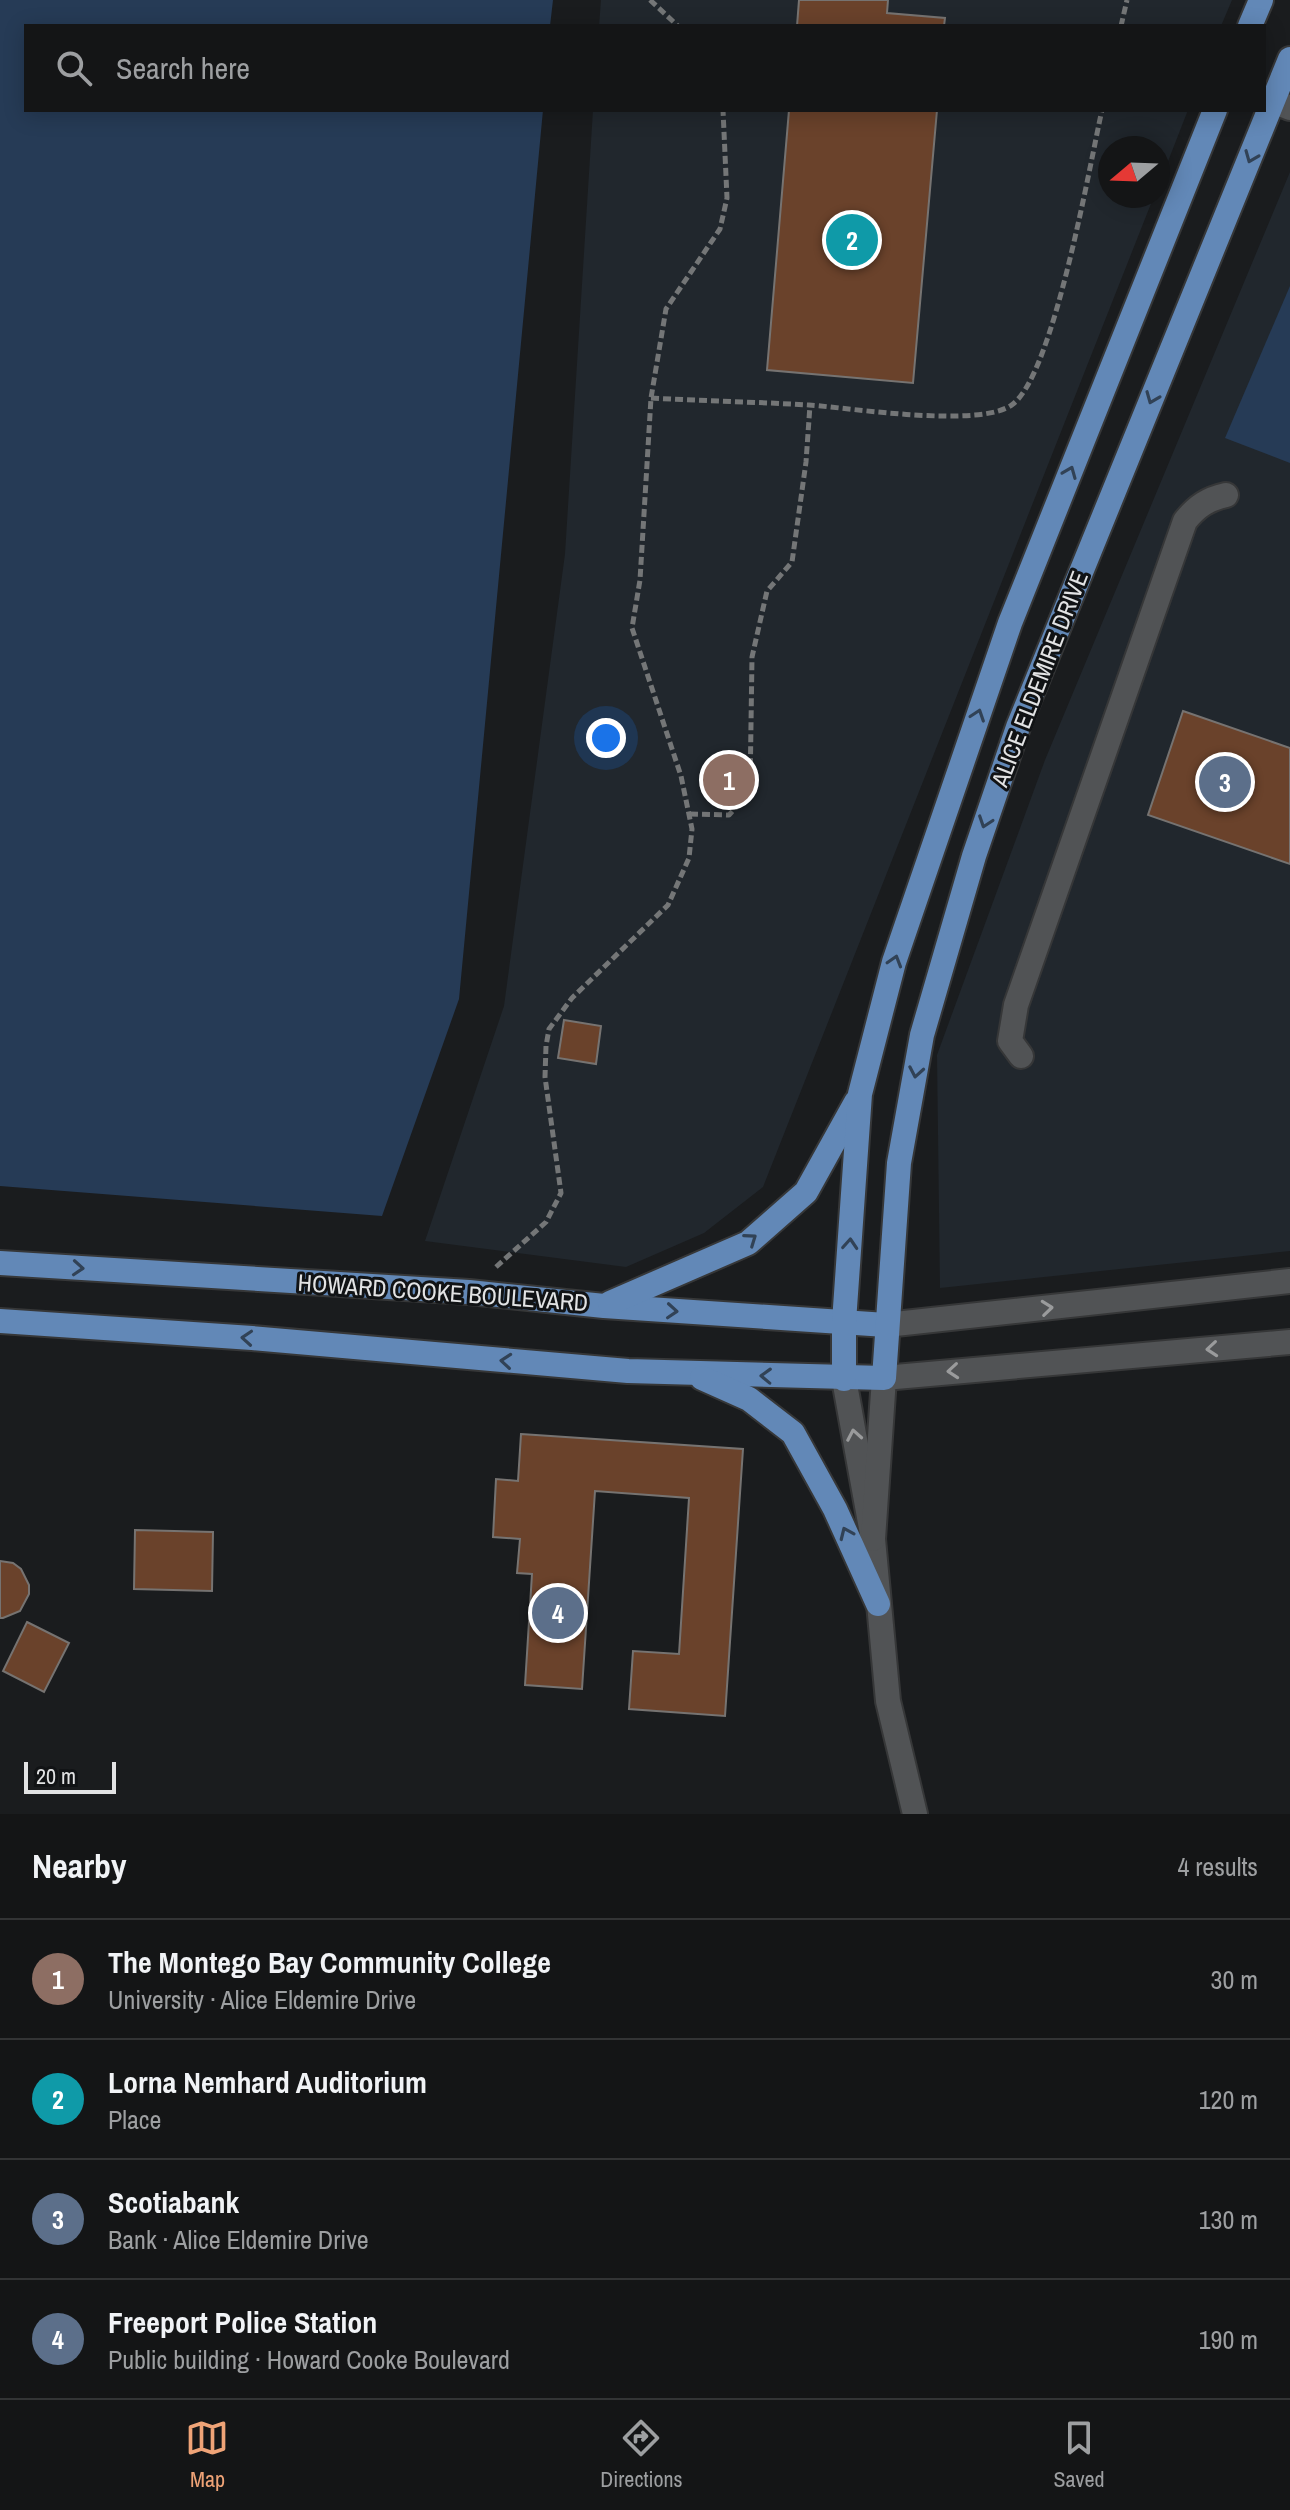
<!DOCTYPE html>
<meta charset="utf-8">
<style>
body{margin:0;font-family:"Archivo Narrow",sans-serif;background:#1d1e1f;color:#f1f3f6}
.compass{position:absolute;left:1098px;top:136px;width:72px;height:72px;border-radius:50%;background:#141516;box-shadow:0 4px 20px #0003;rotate:251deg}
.scale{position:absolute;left:24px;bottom:20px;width:92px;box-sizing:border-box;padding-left:8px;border:4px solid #e2e3e4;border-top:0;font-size:22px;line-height:28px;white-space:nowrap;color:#e2e3e4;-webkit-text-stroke:6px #111315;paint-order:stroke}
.you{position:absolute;left:606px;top:738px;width:28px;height:28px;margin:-20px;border:6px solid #fff;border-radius:50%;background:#1a73e8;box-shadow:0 0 0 12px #1a73e833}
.badge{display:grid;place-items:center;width:52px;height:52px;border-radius:50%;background:#efa377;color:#fff;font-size:26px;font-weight:700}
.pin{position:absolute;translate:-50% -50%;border:4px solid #fff;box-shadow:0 2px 8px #0006}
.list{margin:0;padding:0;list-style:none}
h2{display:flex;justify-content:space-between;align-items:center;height:104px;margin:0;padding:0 32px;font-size:34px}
h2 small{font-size:26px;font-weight:400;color:#9d9fa1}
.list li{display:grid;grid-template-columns:52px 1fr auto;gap:24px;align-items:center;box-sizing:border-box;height:120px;padding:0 32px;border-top:2px solid #333435}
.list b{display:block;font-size:30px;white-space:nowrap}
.list p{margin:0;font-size:26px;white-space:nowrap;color:#9d9fa1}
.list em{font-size:26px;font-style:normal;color:#9d9fa1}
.icon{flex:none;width:44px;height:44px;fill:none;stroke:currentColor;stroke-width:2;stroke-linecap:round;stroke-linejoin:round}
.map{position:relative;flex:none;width:1290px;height:1814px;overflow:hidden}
.search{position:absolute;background:#141516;box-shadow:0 4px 20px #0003;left:24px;right:24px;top:24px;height:88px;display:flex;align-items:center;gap:20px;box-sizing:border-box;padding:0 28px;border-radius:0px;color:#9d9fa1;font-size:30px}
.sheet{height:584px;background:#141516}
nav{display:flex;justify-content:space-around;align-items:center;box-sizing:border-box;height:112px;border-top:2px solid #333435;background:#141516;font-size:22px;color:#9d9fa1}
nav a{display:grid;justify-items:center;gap:4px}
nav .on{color:#efa377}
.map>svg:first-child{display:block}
</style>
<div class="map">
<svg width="1290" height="1814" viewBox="0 0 1290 1814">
<rect width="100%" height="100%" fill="#1a1c1e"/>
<!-- built -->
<g fill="#21272d">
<path d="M601,0h631l-11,26h-622z"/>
<path d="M593,110h595l-30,77v-39h-48v48h44l-391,991 -59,46 -78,34 -201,-26 79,-235 61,-452z"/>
<path d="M1290,172v1079l-350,37 -3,-233 108,-295z"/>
</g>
<!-- green -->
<g fill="#263b56">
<path d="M0,0h553l-3,26h-524v84h517l-84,889 -77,217 -382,-30z"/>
<path d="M1290,286v177l-65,-25z"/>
</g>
<!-- building -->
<g fill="#6a422b" stroke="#767371" stroke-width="2">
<path d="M799,0h89l-1,13 58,5 -1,8h-147z"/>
<path d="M789,110h148l-24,273 -146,-13z"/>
<path d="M1183,711l107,37v116l-142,-49z"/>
<path d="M564,1020l37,6 -5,38 -38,-6z"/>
<path d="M521,1434l222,15 -18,267 -96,-7 4,-58 46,3 10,-156 -94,-7 -13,198 -57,-4 7,-111 -15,-1 3,-34 -27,-2 3,-58 22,2z"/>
<path d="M135,1530l78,2 -1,59 -78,-2z"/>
<path d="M0,1561l13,2 8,6 8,16v9l-9,17 -17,7h-3z"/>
<path d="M27,1622l42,21 -25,49 -41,-21z"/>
</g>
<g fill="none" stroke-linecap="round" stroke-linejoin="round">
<defs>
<g id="minor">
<path d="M1273,101l17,7"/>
<path d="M1021,1056l-11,-15 6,-36 169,-484c12,-15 23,-22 41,-26"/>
<path d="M886,1325l404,-44"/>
<path d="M844,1379l29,160 15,162 27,113"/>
<path d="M873,1539l11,-161 406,-36"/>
</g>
<g id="major">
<path d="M1250,26l11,-26"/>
<path d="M0,1263l469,29 135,14 282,19"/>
<path d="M610,1303l138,-60 58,-51 50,-90"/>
<path d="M0,1321l252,17 376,33 256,7 15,-215 23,-128 52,-179 44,-129 272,-668"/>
<path d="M702,1378l47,21 44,34 42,76 43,95"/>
<path d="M844,1379v-57l16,-228 34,-132 116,-339 205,-513"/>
</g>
</defs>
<!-- minor casing -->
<use href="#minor" stroke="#363738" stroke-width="28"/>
<!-- major casing -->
<use href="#major" stroke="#363738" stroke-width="28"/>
<!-- path -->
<g stroke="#747677" stroke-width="5" stroke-dasharray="8 4" stroke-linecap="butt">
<path d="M650,0l28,26"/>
<path d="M1121,26l6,-26"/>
<path d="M651,398c53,3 106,4 158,7 43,3 173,24 204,-1 41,-32 76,-236 89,-294"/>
<path d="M690,814l39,1 21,-23 2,-135 15,-66 25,-29 14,-100 4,-57"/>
<path d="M496,1267l50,-45 15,-29 -16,-116 1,-31 3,-17 23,-31 96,-93 21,-47 3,-29 -11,-53 -49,-148 8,-48 11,-182 15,-89 54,-80 7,-31 -4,-88"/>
</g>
<!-- minor -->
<use href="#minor" stroke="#515355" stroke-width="24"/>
<!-- major -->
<use href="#major" stroke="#6288b7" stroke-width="24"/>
</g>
<!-- one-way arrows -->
<defs><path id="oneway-chevron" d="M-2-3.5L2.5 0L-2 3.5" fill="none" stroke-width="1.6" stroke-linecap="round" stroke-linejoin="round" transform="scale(2)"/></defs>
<g stroke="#314256">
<use href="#oneway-chevron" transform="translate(1251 157) rotate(112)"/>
<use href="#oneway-chevron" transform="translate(1152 398) rotate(112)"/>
<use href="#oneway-chevron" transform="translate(1070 472) rotate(-68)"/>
<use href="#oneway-chevron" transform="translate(978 715) rotate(-71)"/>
<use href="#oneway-chevron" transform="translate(985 822) rotate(109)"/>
<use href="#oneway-chevron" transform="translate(895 961) rotate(-73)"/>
<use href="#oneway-chevron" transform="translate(916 1072) rotate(100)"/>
<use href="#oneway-chevron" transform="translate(751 1239) rotate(-35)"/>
<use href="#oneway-chevron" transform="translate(850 1244) rotate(-86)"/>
<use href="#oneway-chevron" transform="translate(78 1268) rotate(4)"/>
<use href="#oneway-chevron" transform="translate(672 1311) rotate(4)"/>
<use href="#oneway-chevron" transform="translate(247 1338) rotate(-176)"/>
<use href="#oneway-chevron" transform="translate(506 1361) rotate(-175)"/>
<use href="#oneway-chevron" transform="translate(766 1376) rotate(-178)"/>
<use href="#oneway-chevron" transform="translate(846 1533) rotate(-114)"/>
</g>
<g stroke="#9a9b9c">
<use href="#oneway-chevron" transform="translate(1047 1308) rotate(-6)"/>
<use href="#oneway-chevron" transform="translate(1212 1349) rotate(175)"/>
<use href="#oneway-chevron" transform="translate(953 1371) rotate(175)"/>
<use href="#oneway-chevron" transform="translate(854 1435) rotate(-100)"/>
</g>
<g text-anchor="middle" stroke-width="6" stroke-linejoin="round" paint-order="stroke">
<!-- street labels -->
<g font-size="24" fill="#e2e3e4" stroke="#111315">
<text transform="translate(1040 679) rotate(-69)" y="8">ALICE ELDEMIRE DRIVE</text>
<text transform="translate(443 1293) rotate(4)" y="8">HOWARD COOKE BOULEVARD</text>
</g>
</g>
</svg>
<svg class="compass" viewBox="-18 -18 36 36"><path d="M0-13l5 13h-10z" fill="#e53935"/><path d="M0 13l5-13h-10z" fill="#9d9fa1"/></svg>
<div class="scale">20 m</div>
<div class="you"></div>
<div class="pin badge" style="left:729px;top:780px;background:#8d6e63">1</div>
<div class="pin badge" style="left:852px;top:240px;background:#0f9aa8">2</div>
<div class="pin badge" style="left:1225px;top:782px;background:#5c6f8a">3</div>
<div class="pin badge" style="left:558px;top:1613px;background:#5c6f8a">4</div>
<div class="search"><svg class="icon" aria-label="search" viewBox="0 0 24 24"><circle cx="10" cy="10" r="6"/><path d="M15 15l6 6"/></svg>Search here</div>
</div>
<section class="sheet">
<h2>Nearby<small>4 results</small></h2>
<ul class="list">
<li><span class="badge" style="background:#8d6e63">1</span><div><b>The Montego Bay Community College</b><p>University · Alice Eldemire Drive</p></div><em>30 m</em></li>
<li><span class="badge" style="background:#0f9aa8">2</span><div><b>Lorna Nemhard Auditorium</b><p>Place</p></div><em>120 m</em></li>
<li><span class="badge" style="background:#5c6f8a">3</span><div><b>Scotiabank</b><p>Bank · Alice Eldemire Drive</p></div><em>130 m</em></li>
<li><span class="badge" style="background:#5c6f8a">4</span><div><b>Freeport Police Station</b><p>Public building · Howard Cooke Boulevard</p></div><em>190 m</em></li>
</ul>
</section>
<nav>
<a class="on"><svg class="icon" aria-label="map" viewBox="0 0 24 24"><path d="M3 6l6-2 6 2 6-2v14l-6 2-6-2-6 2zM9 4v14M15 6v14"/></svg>Map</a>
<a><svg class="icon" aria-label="directions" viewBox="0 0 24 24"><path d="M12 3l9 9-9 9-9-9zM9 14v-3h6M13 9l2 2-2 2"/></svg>Directions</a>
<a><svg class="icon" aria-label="saved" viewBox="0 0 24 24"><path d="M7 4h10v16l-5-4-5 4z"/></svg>Saved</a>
</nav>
